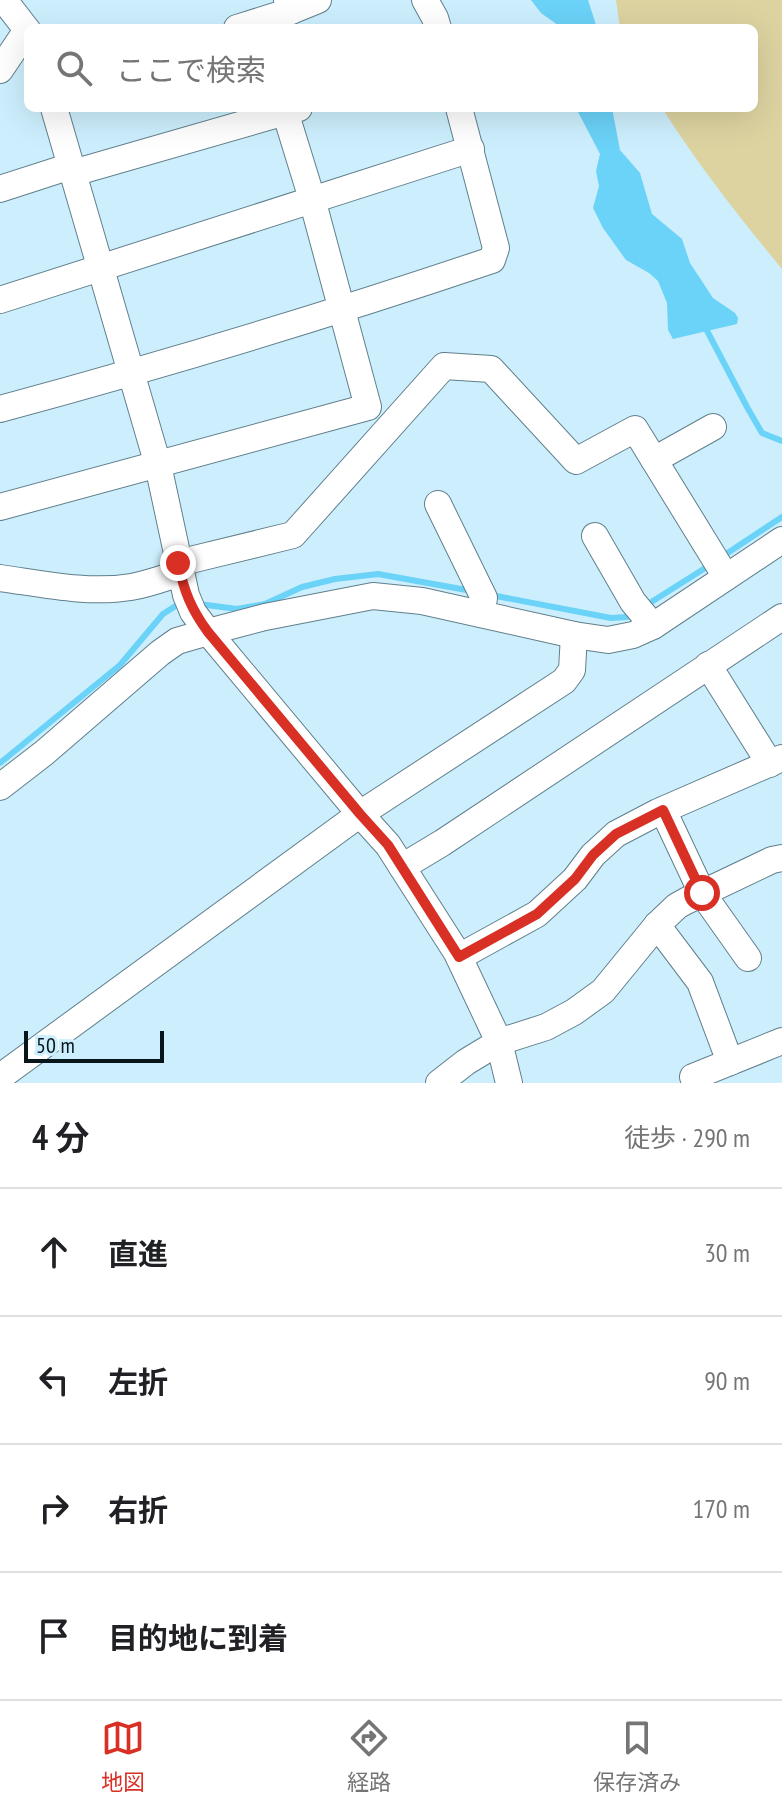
<!DOCTYPE html>
<html lang="ja">
<meta charset="utf-8">
<style>
body{margin:0;font-family:"PT Sans Narrow","Noto Sans JP",sans-serif;background:#f2f2f2;color:#202124}
.scale{position:absolute;left:24px;bottom:20px;width:140px;box-sizing:border-box;padding-left:8px;border:4px solid #08151a;border-top:0;font-size:22px;line-height:28px;white-space:nowrap;color:#08151a;-webkit-text-stroke:6px #cdeffd;paint-order:stroke}
.stop{position:absolute;width:24px;height:24px;margin:-18px;border:6px solid #d93025;border-radius:50%;background:#fff}
.stop.end{background:#d93025;border-color:#fff;box-shadow:0 2px 8px #0008}
.list{margin:0;padding:0;list-style:none}
h2{display:flex;justify-content:space-between;align-items:center;height:104px;margin:0;padding:0 32px;font-size:34px}
h2 small{font-size:26px;font-weight:400;color:#757577}
.list li{display:grid;grid-template-columns:52px 1fr auto;gap:24px;align-items:center;box-sizing:border-box;height:128px;padding:0 32px;border-top:2px solid #e0e0e0}
.list b{display:block;font-size:30px;white-space:nowrap}
.list em{font-size:26px;font-style:normal;color:#757577}
.icon{flex:none;width:44px;height:44px;fill:none;stroke:currentColor;stroke-width:2;stroke-linecap:round;stroke-linejoin:round}
.map{position:relative;flex:none;width:782px;height:1083px;overflow:hidden}
.search{position:absolute;background:#fff;box-shadow:0 8px 32px #0002;left:24px;right:24px;top:24px;height:88px;display:flex;align-items:center;gap:20px;box-sizing:border-box;padding:0 28px;border-radius:12px;color:#757577;font-size:30px}
.sheet{height:616px;background:#fff}
nav{display:flex;justify-content:space-around;align-items:center;box-sizing:border-box;height:112px;border-top:2px solid #e0e0e0;background:#fff;font-size:22px;color:#757577}
nav a{display:grid;justify-items:center;gap:4px}
nav .on{color:#d93025}
.map>svg:first-child{display:block}
</style>
<div class="map">
<svg width="782" height="1083" viewBox="0 0 782 1083">
<rect width="100%" height="100%" fill="#cdeffd"/>
<!-- green -->
<path fill="#ddd3a1" d="M616,0h166v269c-43,-52 -84,-104 -120,-161h92v-80h-134z"/>
<!-- water -->
<g fill="#6bd2f8">
<path d="M531,0h57l9,28h-35l-21,-15z"/>
<path d="M576,108h36l8,42 20,23 12,41 30,25 8,24 23,35 22,15 3,5 -1,6 -64,15 -5,-9 -1,-27 -9,-22 -9,-8 -23,-13 -23,-32 -10,-20 6,-22 -3,-15 4,-17z"/>
</g>
<g fill="none" stroke-linecap="round" stroke-linejoin="round">
<!-- stream -->
<g stroke="#6bd2f8" stroke-width="6">
<path d="M704,325l43,82 15,26 20,8"/>
<path d="M723,556l59,-39"/>
<path d="M491,595l120,23 16,-1 5,-3"/>
<path d="M199,604l38,5 28,-5 37,-17 33,-8 43,-5 94,17"/>
<path d="M645,606l65,-41"/>
<path d="M0,763l120,-98 43,-51 14,-9h6"/>
</g>
<defs>
<g id="minor">
<path d="M4,0l24,31"/>
<path d="M425,0l10,18 3,10"/>
<path d="M291,11l27,-11"/>
<path d="M237,28l54,-17 -4,-11"/>
<path d="M0,70l27,-40"/>
<path d="M54,108l104,357 28,130 7,17 15,20 152,182 28,31 69,108 42,89 10,41"/>
<path d="M73,173l226,-65"/>
<path d="M0,189l71,-23"/>
<path d="M0,300l471,-151"/>
<path d="M0,409c166,-45 329,-94 492,-149l4,-12 -37,-140"/>
<path d="M654,460l59,-33"/>
<path d="M438,504l46,94 -3,16"/>
<path d="M0,507l368,-100 -56,-208 -28,-91"/>
<path d="M595,536l38,66 20,24"/>
<path d="M178,563l115,-28 151,-169 47,3 85,92 59,-32 91,148"/>
<path d="M0,578c43,6 88,16 131,9 17,-3 33,-9 49,-14"/>
<path d="M708,665l62,99"/>
<path d="M0,787l44,-34 116,-100 17,-12 31,-9 57,-15 108,-21 49,5 152,34 34,5 25,-5 20,-9 129,-86"/>
<path d="M663,810l39,83 46,65"/>
<path d="M402,867l40,-24 340,-226"/>
<path d="M657,925l43,57 30,80"/>
<path d="M459,957l78,-43 38,-35 18,-24 23,-21 42,-22 124,-54"/>
<path d="M0,1077l360,-263 204,-133 8,-11 2,-35"/>
<path d="M439,1083l27,-21 33,-20 47,-15 28,-15 29,-21 54,-66 20,-19 9,-5 86,-41 10,-2"/>
<path d="M696,1083l-3,-6 89,-36"/>
</g>
</defs>
<!-- minor casing -->
<use href="#minor" stroke="#607f8c" stroke-width="28"/>
<!-- minor -->
<use href="#minor" stroke="#fff" stroke-width="26"/>
</g>
<g fill="none" stroke-linecap="round" stroke-linejoin="round">
<!-- route -->
<path stroke="#d93025" stroke-width="10" d="M178,563c6,28 13,46 30,69l152,182 28,31 71,112 78,-43 38,-35 18,-24 23,-21 47,-24 39,83"/>
</g>
</svg>
<div class="scale">50 m</div>
<div class="stop" style="left:702px;top:893px"></div>
<div class="stop end" style="left:178px;top:563px"></div>
<div class="search"><svg class="icon" aria-label="search" viewBox="0 0 24 24"><circle cx="10" cy="10" r="6"/><path d="M15 15l6 6"/></svg>ここで検索</div>
</div>
<section class="sheet">
<h2>4 分<small>徒歩 · 290 m</small></h2>
<ul class="list">
<li><svg class="icon" aria-label="ahead" viewBox="0 0 24 24"><path d="M12 20V5M6 11l6-6 6 6"/></svg><div><b>直進</b></div><em>30 m</em></li>
<li><svg class="icon" aria-label="left" viewBox="0 0 24 24"><path d="M17 20v-9H6M10 6l-5 5 5 5"/></svg><div><b>左折</b></div><em>90 m</em></li>
<li><svg class="icon" aria-label="right" viewBox="0 0 24 24"><path d="M7 20v-9h11M14 6l5 5-5 5"/></svg><div><b>右折</b></div><em>170 m</em></li>
<li><svg class="icon" aria-label="arrive" viewBox="0 0 24 24"><path d="M6 21V4h12l-3 4 3 4H6"/></svg><div><b>目的地に到着</b></div></li>
</ul>
</section>
<nav>
<a class="on"><svg class="icon" aria-label="map" viewBox="0 0 24 24"><path d="M3 6l6-2 6 2 6-2v14l-6 2-6-2-6 2zM9 4v14M15 6v14"/></svg>地図</a>
<a><svg class="icon" aria-label="directions" viewBox="0 0 24 24"><path d="M12 3l9 9-9 9-9-9zM9 14v-3h6M13 9l2 2-2 2"/></svg>経路</a>
<a><svg class="icon" aria-label="saved" viewBox="0 0 24 24"><path d="M7 4h10v16l-5-4-5 4z"/></svg>保存済み</a>
</nav>
